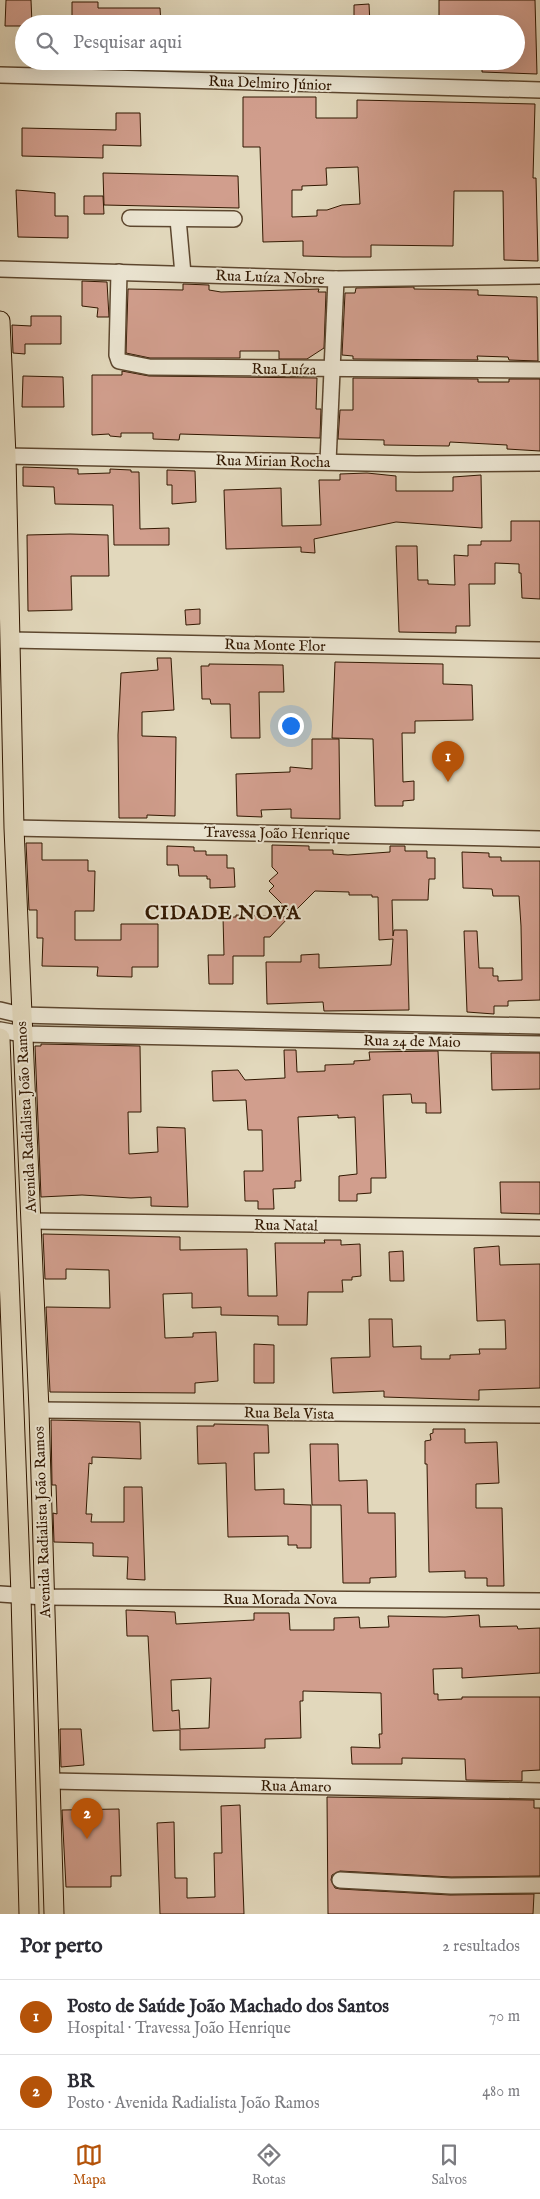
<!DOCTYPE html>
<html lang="pt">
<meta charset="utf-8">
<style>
body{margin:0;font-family:"IM FELL English",serif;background:#f2f2f3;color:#2b2b33}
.you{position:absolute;left:290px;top:725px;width:18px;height:18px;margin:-12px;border:4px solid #fff;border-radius:50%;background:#1a73e8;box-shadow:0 0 0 8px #1a73e833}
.badge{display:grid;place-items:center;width:32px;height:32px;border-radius:50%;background:#b45309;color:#fff;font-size:16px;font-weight:700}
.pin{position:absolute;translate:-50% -41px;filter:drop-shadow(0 1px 2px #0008)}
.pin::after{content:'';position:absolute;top:26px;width:18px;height:15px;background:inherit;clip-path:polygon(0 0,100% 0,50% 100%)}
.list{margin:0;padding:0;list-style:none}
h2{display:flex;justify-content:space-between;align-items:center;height:65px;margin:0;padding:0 20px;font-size:21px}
h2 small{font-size:16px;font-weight:400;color:#7c7c81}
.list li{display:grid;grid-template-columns:32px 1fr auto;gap:15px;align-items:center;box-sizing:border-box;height:75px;padding:0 20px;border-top:1px solid #e1e1e2}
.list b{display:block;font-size:19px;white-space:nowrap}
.list p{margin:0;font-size:16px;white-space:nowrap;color:#7c7c81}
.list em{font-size:16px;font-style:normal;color:#7c7c81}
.icon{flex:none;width:28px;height:28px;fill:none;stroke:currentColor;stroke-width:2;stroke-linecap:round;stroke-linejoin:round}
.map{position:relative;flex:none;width:540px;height:1914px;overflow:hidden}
.search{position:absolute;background:#fff;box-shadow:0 5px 20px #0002;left:15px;right:15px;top:15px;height:55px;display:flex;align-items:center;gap:12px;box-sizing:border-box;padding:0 18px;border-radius:28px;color:#7c7c81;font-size:19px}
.sheet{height:215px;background:#fff}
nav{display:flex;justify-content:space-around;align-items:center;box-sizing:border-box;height:70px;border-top:1px solid #e1e1e2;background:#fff;font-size:14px;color:#7c7c81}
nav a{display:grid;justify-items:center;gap:2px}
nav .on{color:#b45309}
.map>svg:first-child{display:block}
</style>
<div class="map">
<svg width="540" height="1914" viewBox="0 0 540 1914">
<rect width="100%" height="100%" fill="#e2d8bc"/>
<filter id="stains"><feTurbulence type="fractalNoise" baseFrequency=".004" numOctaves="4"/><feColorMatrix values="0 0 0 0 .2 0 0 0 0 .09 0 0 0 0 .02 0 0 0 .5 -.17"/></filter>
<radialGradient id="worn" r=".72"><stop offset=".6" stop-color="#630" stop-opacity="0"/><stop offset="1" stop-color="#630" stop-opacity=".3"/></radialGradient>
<!-- building -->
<g fill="#d19e8d" stroke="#311700" fill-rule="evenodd">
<path d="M6,0h25l1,24h-8v2h-19z"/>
<path d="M439,0h96l2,74 -55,-2v-11h34v-37h-77z"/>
<path d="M72,2h26v6h62l1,16h-89z"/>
<path d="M369,4l1,20h-16v-19z"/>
<path d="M243,97h73v21h41v-18l178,4 -2,74h3l2,83 -34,-1 -1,-69h-49l-1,55 -82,-1v12h-28l-40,-1v-15l-40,1 -3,-95h-17zM358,167l2,37 -18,1 -15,5h-10v6l-25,1v-27h10v-4l25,-1 -1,-17z"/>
<path d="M116,113h24l1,33 -38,-1v13l-81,-2v-28l94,2z"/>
<path d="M103,173l135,3 1,32 -135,-3z"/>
<path d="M16,190l39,3v23h13v22l-50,-1z"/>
<path d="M84,196h19l1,18h-20z"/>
<path d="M82,281l25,1 2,35h-12l1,-9 -16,-2z"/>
<path d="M183,284l26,1v5l12,2 98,-3 -1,3h8l-2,56 -17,11h-28v-8h-39v7h-90l-24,-5 2,-64 55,1z"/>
<path d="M414,287v2l64,1v5l59,2 1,64 -29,-1 -1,-3 -31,-1 1,4 -125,-1v-3l-11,-1 3,-62h10l1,-5z"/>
<path d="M31,316h30v28h-36v10l-12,-1 -1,-28 19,1z"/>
<path d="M122,371l27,5 168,2 -1,31h5l-1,29 -140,-4 -1,6 -26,-1v-6h-32v4l-11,-1 -1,-2 -17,1v-60h30z"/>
<path d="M23,376l40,1 1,30h-42z"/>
<path d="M353,378l125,1v3h31v-3h31v72l-33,-2v-4l-57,-3 -1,4 -65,-1v-5l-46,-1 2,-29h13z"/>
<path d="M23,467l55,2v5l32,-1v-4l21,1v2h8l1,57 29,-1v17h-55l-1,-40 -58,-1 -1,-17 -31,-1z"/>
<path d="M167,470l28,1 1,31 -24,2v-19h-5z"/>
<path d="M367,473l29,3v15h57v-14l28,-2 1,53 -86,-6 -82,17 1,14 -14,-1v-5l-75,2 -2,-59 57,-2 1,38 39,-1 -2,-45h21v-6z"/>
<path d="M511,521h29v78l-18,-1 -1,-25h-2v-9l-24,-1v21h-26l1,42h-14v7l-57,-1 -3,-86h21l1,34h10v4l27,1 -1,-30 14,1v-11h13v-4h30z"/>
<path d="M70,534l38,1 1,41h-38l1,34 -44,1 -1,-76z"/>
<path d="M200,609v15l-14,1 -1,-15z"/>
<path d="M157,658h14l3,52 -32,2v24l34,1 -1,79 -28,-1v3h-28l-1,-83 3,-62 37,-3z"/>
<path d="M335,662l108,2v20l29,1 1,35 -58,1v12h-13l1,49 11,-1v19l-11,1v5h-28l-2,-67 -41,-1z"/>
<path d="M209,664l74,1 1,27h-25l1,46h-29l-1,-34h-19l-1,-5h-8l-1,-33h8z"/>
<path d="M312,739h27l1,80 -49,-1v-9l-30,1 1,7 -25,-1 -1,-42 54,-2v-5l22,2z"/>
<path d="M26,843h16v17h46v11h7l-1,40h-19v29h46v-16h37v43h-26v10l-35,-1 1,-9 -56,-1 1,-28h-6v-28h-8z"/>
<path d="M272,845l37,1v4h24v4l15,1 42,-3v-6h15v5h22v7h8v21h-6l-1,21h-36l1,36 1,-6h13l2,80 -85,1 -1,-9 -56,2 -1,-42h35v-7l18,-1v14l72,-3 2,-26 -14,1 -1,-43h-6v-2h-23v-3l-34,-1 -23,23 -23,-23 5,-5 -5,-5 9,-8 -6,-6z"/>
<path d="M167,846l27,1v4h12v4h21v13h7l1,19 -25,1v-9h-3v-3h-28l-1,-11h-11z"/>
<path d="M462,852l27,1v4h12v4h39v139l-32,1v5h-14v8l-27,-2 -3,-81h13l2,37h14v8h5v5l24,-1 -1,-54 -2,-30h-26l-1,-7 -29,-1z"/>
<path d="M236,915l53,2 -19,20h-6v19h-31v28h-24l-1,-29h16l-1,-38h13z"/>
<path d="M41,1044l99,2 1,66h-13l1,42 29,-2 -1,-25 28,1 3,79 -37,-1v-9l-20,1 -49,-3 -41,2 -6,-151h6z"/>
<path d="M284,1050h12l1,22 28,-1v-6l29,-1v-3l16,-1 -1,-8 69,-1 3,62h-15v-10h-14l-1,-9 -28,1 3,83h-15v15l-14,1v7h-18v-25l18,-2 -2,-57 -17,1v-3l-40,2 3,64h-6v7l-22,1 1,20h-16v-8h-13l-1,-30h19l-1,-41h-14l-2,-30 -33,1 -1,-30 26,-1 7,10 40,-2z"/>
<path d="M491,1053h49v36l-48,1z"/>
<path d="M500,1182h40v32l-39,-1z"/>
<path d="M43,1234l137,3v13l67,-1 1,47h29l-2,-53h50l-1,-3h17v5l19,-1 1,32 -9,1v3h-10l1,12h-35l-1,33h-29v-9l-57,-1v-8l-29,1v-15l-29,1 2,44 28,-1v-4l23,-1 2,49 -23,2v10l-145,-1 -4,-85 64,1 -1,-38 -43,-1v10h-21z"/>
<path d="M499,1246l1,19 40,-1v124l-61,2v10l-95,-3v-6l-51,2 -2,-35 39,-1 -1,-38h23l1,28 28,-1v13h29v-4l30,-1 -1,-5h27l-1,-29 -28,1 -3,-73z"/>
<path d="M403,1251l1,30h-14l-1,-29z"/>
<path d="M254,1344l20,1v38h-20z"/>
<path d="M51,1420l89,2 1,37 -49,-2v7l-3,-1 -3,51h6l-1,8h33v-35h18l3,93 -18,-1 1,-22 -35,-1v-13l-39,-1 -1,-29 4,1 -1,-29h-4z"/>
<path d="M214,1424l54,1 1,28h-15l1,37 29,-1v15l27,1v43h-14v-3h-9v-9l-60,1 -2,-74 -28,1 -1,-38h17z"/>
<path d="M433,1429h32v14l32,-1 2,41 -23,1v24h26l2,78h-17v-8h-22v-7l-36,1 -2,-108h-2v-23l6,-1 -1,-6 3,-1z"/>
<path d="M310,1444h28l1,37 28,-1 1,33h27l1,64 -26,1v5h-27l-2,-78h-29z"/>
<path d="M126,1610l49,2 1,12 78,-4v-7h35l1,17h44v-12l25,-1 1,11 29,-1 -1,-11 57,1 34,-2 1,12 37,-1 1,3 22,-1v45l-78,5v-10l-29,1 1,25h4v6l24,-1v-2h78v73l-18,1v10l-56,-1 -1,-21 -63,-1v6h-50l-1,-17 29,1 -1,-14h3l-1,-41 -78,-2v10h-3l1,37 -36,1v9l-85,2v-20l-27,1 -5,-95h-21zM211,1678l-2,50 -29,1 -1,-19 -7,1 -1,-31z"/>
<path d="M60,1729h21l3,36 -23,2z"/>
<path d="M327,1797l207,3v8h6v68l-89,1 -111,-6 -8,4 -1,5 4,8 5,1 110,6 84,-1 -1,20h-205z"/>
<path d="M240,1805l4,109h-84l-3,-91 17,-1 1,56h12v20l28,-1 -1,-44h8l-1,-47z"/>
<path d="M119,1809l2,67h-10v11h-45l-4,-77z"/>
</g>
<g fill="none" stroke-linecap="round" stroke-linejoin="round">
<defs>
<g id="minor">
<path d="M0,75l540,15"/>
<path d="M130,218l104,1"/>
<path d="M178,219l5,55"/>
<path d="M0,269l336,10 204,-3"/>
<path d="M119,272l-2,83 2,6 30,6 391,3"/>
<path d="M6,456l410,8 124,-1"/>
<path d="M328,462l8,-183"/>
<path d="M10,640l530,10"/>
<path d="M14,828l526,11"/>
<path d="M0,1010l21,5 77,2 442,9"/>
<path d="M0,1030l22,4 518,10"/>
<path d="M31,1221l509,7"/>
<path d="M39,1410l501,5"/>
<path d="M0,1594l44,3 496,4"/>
<path d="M52,1781l488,10"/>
<path d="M340,1880l111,6 89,-1"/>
</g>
<g id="major">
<path d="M0,321l6,135 8,372 25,582 15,504"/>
<path d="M0,1038l21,557 8,319"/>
</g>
</defs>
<!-- minor casing -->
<use href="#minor" stroke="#5d472f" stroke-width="18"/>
<!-- major casing -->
<use href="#major" stroke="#311700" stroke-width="21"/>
<!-- minor -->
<use href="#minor" stroke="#ece6d3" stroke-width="15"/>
<!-- major -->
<use href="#major" stroke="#e2d8bc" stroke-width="19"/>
</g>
<g text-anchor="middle" stroke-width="4" stroke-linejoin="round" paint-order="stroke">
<!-- street labels -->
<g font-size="15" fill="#311700" stroke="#ece6d3">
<text transform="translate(270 83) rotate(2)" y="5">Rua Delmiro Júnior</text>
<text transform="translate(270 277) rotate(2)" y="5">Rua Luíza Nobre</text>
<text transform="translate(284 369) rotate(1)" y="5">Rua Luíza</text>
<text transform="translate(273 461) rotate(1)" y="5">Rua Mirian Rocha</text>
<text transform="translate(275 645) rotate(1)" y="5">Rua Monte Flor</text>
<text transform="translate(277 833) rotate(1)" y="5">Travessa João Henrique</text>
<text transform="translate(412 1041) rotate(1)" y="5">Rua 24 de Maio</text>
<text transform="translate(26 1117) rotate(-93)" y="5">Avenida Radialista João Ramos</text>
<text transform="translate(286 1225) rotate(1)" y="5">Rua Natal</text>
<text transform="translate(289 1413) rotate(1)" y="5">Rua Bela Vista</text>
<text transform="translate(42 1522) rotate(-92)" y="5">Avenida Radialista João Ramos</text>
<text x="280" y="1604">Rua Morada Nova</text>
<text transform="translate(296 1786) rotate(1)" y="5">Rua Amaro</text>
</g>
<!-- district labels -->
<g font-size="20" font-weight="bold" letter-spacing="1" fill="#311700" stroke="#ece6d3">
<text x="223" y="919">CIDADE NOVA</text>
</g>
</g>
<rect width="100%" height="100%" filter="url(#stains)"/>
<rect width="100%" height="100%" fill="url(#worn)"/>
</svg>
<div class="you"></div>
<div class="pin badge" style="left:448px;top:782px">1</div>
<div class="pin badge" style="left:87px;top:1839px">2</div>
<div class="search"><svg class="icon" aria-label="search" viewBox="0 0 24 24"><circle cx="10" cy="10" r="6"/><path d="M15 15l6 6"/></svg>Pesquisar aqui</div>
</div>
<section class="sheet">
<h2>Por perto<small>2 resultados</small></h2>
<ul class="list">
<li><span class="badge">1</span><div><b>Posto de Saúde João Machado dos Santos</b><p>Hospital · Travessa João Henrique</p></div><em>70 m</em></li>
<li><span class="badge">2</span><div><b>BR</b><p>Posto · Avenida Radialista João Ramos</p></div><em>480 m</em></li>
</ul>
</section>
<nav>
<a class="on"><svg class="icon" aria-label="map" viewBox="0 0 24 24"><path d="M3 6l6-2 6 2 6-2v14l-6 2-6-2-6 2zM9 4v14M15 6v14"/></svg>Mapa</a>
<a><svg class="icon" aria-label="directions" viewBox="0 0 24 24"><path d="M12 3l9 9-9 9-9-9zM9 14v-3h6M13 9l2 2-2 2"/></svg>Rotas</a>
<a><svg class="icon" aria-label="saved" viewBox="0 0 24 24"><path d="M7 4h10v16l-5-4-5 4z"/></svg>Salvos</a>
</nav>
